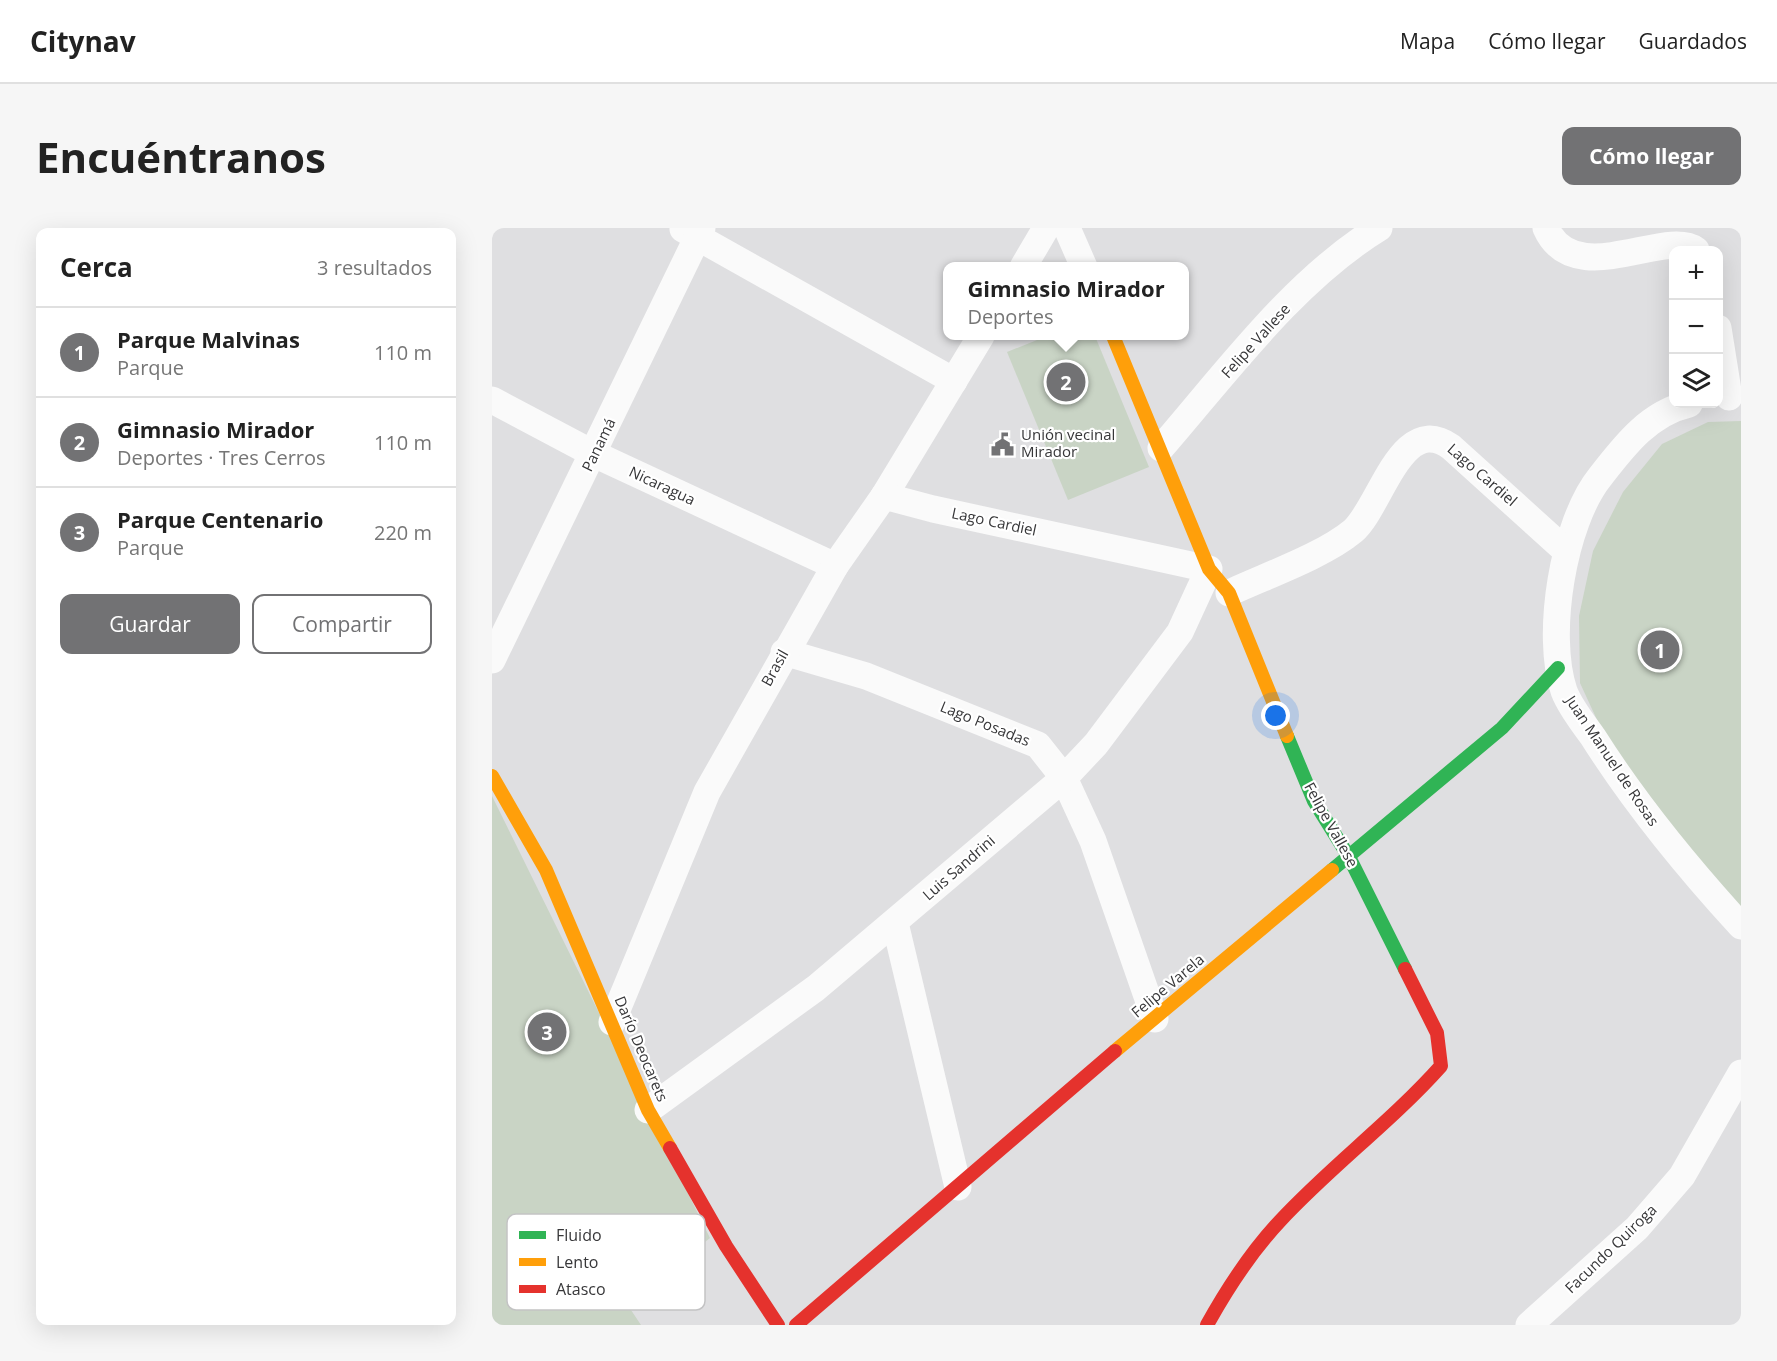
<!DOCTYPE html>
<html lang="es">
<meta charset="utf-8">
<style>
body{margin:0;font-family:"Open Sans",sans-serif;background:#f6f6f6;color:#222}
.controls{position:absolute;right:18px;top:18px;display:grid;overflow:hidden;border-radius:12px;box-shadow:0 6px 24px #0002}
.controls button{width:54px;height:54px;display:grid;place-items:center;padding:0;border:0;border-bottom:2px solid #e0e0e0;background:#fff;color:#222;font:30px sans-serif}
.you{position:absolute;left:784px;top:488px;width:21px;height:21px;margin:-15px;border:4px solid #fff;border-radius:50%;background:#1a73e8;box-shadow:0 0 0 9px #1a73e833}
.badge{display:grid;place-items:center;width:39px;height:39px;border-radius:50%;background:#727274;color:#fff;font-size:20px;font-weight:700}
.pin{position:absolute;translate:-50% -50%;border:3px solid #fff;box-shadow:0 2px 6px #0006}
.popup{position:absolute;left:451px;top:34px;width:246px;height:78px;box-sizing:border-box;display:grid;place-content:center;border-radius:12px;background:#fff;filter:drop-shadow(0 2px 4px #0005);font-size:20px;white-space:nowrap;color:#767676}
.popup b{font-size:22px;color:#222}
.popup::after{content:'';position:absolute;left:50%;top:100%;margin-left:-12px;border:12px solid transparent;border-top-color:#fff}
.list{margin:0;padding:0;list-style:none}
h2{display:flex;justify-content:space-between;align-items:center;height:78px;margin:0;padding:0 24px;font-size:26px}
h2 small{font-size:20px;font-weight:400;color:#767676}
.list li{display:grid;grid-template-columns:39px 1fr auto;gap:18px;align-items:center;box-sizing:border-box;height:90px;padding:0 24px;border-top:2px solid #e0e0e0}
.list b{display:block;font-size:22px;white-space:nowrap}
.list p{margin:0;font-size:20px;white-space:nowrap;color:#767676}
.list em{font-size:20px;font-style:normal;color:#767676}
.actions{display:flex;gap:12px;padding:18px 24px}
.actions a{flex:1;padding:14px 0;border:2px solid #727274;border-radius:12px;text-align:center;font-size:21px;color:#727274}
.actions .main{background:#727274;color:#fff}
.icon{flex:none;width:33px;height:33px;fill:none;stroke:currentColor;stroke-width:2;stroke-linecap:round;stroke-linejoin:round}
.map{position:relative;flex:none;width:1249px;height:1097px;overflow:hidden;border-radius:12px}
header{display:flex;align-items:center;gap:36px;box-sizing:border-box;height:84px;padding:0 30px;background:#fff;border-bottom:2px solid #e0e0e0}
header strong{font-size:28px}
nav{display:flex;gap:33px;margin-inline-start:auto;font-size:21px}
.intro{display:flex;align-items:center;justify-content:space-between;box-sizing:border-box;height:144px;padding:0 36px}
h1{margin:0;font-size:42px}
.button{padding:15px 27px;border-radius:12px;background:#727274;color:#fff;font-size:21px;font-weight:700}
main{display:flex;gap:36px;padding:0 36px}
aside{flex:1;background:#fff;border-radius:12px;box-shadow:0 6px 24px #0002}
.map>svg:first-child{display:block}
</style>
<header>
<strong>Citynav</strong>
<nav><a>Mapa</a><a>Cómo llegar</a><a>Guardados</a></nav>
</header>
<div class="intro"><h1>Encuéntranos</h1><a class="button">Cómo llegar</a></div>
<main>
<aside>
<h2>Cerca<small>3 resultados</small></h2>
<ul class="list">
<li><span class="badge">1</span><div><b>Parque Malvinas</b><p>Parque</p></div><em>110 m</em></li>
<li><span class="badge">2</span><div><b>Gimnasio Mirador</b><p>Deportes · Tres Cerros</p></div><em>110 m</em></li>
<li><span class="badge">3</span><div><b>Parque Centenario</b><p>Parque</p></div><em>220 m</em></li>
</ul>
<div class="actions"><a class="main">Guardar</a><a>Compartir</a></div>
</aside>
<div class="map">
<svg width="1249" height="1097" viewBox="0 0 1249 1097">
<rect width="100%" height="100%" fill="#dfdfe1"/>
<!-- green -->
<g fill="#c9d4c5">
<path d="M555,108h48l54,131 -81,33 -61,-148z"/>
<path d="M1249,193v488l-41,-46 -96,-128 -24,-52 -1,-67 14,-65 30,-59 39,-48 46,-22z"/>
<path d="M0,568l218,442 -83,66 14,21h-149z"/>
</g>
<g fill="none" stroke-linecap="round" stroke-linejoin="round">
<!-- street -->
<g stroke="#fafafa" stroke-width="27">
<path d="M575,0l17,39"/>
<path d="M1054,0c28,63 119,0 150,22"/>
<path d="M191,1l271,152"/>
<path d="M531,39l23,-39"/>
<path d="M1226,100l11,69"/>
<path d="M0,172l102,54 241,112"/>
<path d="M1197,176c-40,9 -65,42 -89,73 -37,46 -55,158 -36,214 6,16 19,32 29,46 43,68 94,130 148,189"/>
<path d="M669,220c65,-75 133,-168 218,-220"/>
<path d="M737,365c36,-17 94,-37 124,-62 28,-24 48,-120 98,-84l115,104"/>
<path d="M292,424l82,24 172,69 26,33 29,63 62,178"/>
<path d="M0,432l210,-432"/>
<path d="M403,695l63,264"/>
<path d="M120,794l95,-230 128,-226 49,-70 97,-160"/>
<path d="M156,882l168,-122 248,-210 32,-34 84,-112 29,-63 -276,-60 -49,-13"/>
<path d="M1037,1097l108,-97 45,-52 59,-103"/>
</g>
<!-- fast -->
<g stroke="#30b455" stroke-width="14">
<path d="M795,508l27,65 35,56 56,112"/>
<path d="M840,642l170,-142 56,-60"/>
</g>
<!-- slow -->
<g stroke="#ff9f0a" stroke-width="14">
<path d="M621,108l96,233 20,24 58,143"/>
<path d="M0,548l54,94 102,240 22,38"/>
<path d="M623,823l217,-181"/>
</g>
<!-- jam -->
<g stroke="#e5322d" stroke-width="14">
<path d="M178,920l56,98 52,79"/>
<path d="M304,1097l319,-274"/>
<path d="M715,1097c21,-38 44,-73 73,-104 51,-55 111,-99 161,-155l-4,-33 -32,-64"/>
</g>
</g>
<!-- icons -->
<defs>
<symbol id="civic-bare" viewBox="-9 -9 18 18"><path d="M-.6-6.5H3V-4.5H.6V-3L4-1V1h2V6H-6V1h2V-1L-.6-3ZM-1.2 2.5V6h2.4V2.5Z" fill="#727274" stroke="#fff" stroke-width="2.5" paint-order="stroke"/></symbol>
</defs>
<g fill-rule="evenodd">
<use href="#civic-bare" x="494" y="200" width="33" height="33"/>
</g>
<g text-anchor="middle" stroke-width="4.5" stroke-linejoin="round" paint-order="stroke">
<!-- street labels -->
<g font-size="15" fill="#373739" stroke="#fff">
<text transform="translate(764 113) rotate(-48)" y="5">Felipe Vallese</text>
<text transform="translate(107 217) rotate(-64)" y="5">Panamá</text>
<text transform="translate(990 247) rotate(41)" y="5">Lago Cardiel</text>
<text transform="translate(170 258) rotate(25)" y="5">Nicaragua</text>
<text transform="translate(502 294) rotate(12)" y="5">Lago Cardiel</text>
<text transform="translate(283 440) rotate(-61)" y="5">Brasil</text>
<text transform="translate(493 496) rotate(22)" y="5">Lago Posadas</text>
<text transform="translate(1120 533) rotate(56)" y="5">Juan Manuel de Rosas</text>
<text transform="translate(839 597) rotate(61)" y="5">Felipe Vallese</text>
<text transform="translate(467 640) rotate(-41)" y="5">Luis Sandrini</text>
<text transform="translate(676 758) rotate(-40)" y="5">Felipe Varela</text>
<text transform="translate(149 821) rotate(67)" y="5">Darío Deocarets</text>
<text transform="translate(1119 1021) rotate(-44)" y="5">Facundo Quiroga</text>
</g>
<!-- poi labels -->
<g font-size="15" fill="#373739" stroke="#fff" text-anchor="start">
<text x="529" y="212">Unión vecinal<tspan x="529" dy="17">Mirador</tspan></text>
</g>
</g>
<!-- legend -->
<rect x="15" y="986" width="198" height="96" rx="9" fill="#fff" stroke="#c3c3c4" stroke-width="1.5"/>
<rect x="27" y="1003" width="27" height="8" fill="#30b455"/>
<rect x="27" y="1030" width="27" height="8" fill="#ff9f0a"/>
<rect x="27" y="1057" width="27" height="8" fill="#e5322d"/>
<g font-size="16" fill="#373739">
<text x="64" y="1013">Fluido</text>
<text x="64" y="1040">Lento</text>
<text x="64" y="1067">Atasco</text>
</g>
</svg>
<div class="controls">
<button>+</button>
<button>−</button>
<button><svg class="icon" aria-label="layers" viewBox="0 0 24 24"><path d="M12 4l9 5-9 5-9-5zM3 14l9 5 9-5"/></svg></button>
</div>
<div class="you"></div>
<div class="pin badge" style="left:1168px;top:422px">1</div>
<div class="pin badge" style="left:574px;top:154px">2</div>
<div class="popup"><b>Gimnasio Mirador</b>Deportes</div>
<div class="pin badge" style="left:55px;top:804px">3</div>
</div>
</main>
